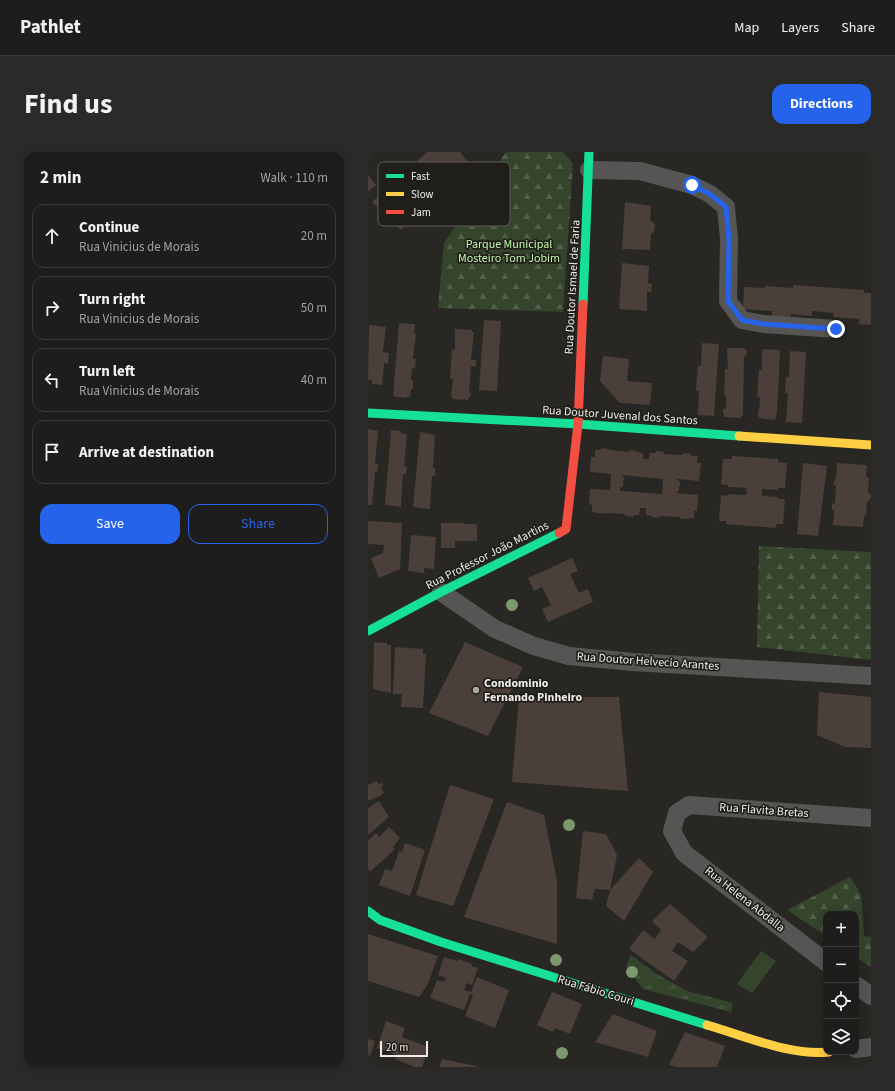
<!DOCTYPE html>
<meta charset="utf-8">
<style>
body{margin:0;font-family:"Source Sans 3",sans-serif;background:#2b2a28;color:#f1f3f6}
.controls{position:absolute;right:12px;bottom:12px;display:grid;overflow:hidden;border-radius:8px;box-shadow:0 2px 10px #0003}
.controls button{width:36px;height:36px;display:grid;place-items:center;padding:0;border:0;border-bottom:1px solid #3c3b3a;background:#1e1d1b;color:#f1f3f6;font:20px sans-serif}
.scale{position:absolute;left:12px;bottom:10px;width:48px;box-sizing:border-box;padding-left:4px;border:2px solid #eeece9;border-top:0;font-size:11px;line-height:14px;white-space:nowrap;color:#eeece9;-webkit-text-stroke:3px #201e19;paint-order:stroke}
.stop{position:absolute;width:12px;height:12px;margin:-9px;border:3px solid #2563eb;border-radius:50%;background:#fff}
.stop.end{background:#2563eb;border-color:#fff;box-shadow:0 1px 4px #0008}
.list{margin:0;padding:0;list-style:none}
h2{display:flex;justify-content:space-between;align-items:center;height:52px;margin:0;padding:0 16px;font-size:17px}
h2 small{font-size:13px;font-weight:400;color:#a1a2a3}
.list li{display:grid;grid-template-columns:26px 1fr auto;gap:12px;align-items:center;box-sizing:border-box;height:64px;margin:0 8px 8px;padding:0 8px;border:1px solid #3c3b3a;border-radius:12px}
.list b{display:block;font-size:15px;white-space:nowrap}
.list p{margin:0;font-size:13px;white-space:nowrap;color:#a1a2a3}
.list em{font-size:13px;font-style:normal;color:#a1a2a3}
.actions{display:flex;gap:8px;padding:12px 16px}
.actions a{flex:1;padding:9px 0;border:1px solid #2563eb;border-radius:12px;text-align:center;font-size:14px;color:#2563eb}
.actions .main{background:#2563eb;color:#fff}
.icon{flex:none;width:22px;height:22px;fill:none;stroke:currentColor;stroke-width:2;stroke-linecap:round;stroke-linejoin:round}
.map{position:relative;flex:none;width:503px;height:915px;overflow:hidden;border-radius:12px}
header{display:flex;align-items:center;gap:24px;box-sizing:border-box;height:56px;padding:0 20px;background:#1e1d1b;border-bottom:1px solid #3c3b3a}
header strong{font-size:19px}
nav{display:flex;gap:22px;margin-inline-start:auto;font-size:14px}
.intro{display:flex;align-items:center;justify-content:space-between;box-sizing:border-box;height:96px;padding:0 24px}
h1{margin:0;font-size:28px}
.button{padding:10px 18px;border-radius:12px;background:#2563eb;color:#fff;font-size:14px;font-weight:700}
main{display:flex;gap:24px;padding:0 24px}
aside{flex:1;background:#1e1d1b;border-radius:12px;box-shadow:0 2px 10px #0003}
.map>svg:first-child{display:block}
</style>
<header>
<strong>Pathlet</strong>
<nav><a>Map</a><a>Layers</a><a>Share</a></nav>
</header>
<div class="intro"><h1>Find us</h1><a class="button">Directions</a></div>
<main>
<aside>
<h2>2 min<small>Walk · 110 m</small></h2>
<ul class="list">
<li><svg class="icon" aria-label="ahead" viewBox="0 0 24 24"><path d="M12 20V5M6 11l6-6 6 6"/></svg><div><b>Continue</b><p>Rua Vinicius de Morais</p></div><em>20 m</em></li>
<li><svg class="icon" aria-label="right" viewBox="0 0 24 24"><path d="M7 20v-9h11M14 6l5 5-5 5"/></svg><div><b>Turn right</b><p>Rua Vinicius de Morais</p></div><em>50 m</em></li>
<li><svg class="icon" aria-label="left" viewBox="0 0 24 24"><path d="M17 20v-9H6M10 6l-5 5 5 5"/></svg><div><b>Turn left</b><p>Rua Vinicius de Morais</p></div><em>40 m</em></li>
<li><svg class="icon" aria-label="arrive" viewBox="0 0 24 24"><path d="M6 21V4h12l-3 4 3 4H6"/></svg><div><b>Arrive at destination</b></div></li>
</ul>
<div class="actions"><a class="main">Save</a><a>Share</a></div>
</aside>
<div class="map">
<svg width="503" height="915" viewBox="0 0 503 915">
<defs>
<pattern id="forest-firs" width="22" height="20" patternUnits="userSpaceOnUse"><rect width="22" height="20" fill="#34452c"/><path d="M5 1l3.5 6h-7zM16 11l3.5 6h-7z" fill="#52604b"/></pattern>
<pattern id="park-tufts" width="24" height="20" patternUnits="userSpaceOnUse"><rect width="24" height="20" fill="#34452c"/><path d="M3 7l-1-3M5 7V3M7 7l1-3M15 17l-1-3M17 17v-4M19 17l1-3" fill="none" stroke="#52604b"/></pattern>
</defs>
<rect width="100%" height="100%" fill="#282724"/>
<!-- grass -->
<path fill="#34452c" d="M393,799l15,10 -24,32 -15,-9z"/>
<!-- forest -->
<g fill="url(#forest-firs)">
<path d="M138,0h57l10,12 -10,148 -125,-4 6,-65z"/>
<path d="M391,394l112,6v108l-114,-13z"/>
<path d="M482,725l11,17 3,42 7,1v30l-15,-10v-43h-30v22l-39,-26z"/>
</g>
<!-- park -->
<path fill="url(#park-tufts)" d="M263,803l24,18 32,18 46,12 -2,9 -88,-23 -17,-23z"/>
<!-- building -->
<g fill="#4b3f3a" fill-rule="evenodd">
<path d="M59,0h33l9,11 -68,67 -29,-28z"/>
<path d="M0,23l8,10 -8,7z"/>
<path d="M257,50l26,4 -1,14 5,4 -1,8 -3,2 -1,16 -28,-1z"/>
<path d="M254,111l27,3 -1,17 4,1 -1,8 -4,-1v20l-28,-2z"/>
<path d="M425,133l71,5v3h7v32l-13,-1 2,-5 -27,-2 1,-4 -22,-2v5l-21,-2 -1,5h-19l1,-8 -29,-2 1,-22 21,1v-2l28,2z"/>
<path d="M116,168l17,1 -4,70 -18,-1z"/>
<path d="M31,171l16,1 -1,9h2l-3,26h3l-1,10 -3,-1 -1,12h2v9h-2l-1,8h-4v1l-11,-1v-1h-2z"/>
<path d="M1,173l17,2 -3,25 6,1 -1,11 -4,-1 -2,22 -10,-1v-4h-4z"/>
<path d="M87,177l17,1v2h2l-3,28h5v6h-5l-2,27h2l-1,4h-1l-1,3 -16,-1 1,-2h-2l2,-18h-3l2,-30 3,1z"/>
<path d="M334,191l17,1 -5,72 -16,-1 1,-24 -3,-1 2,-24h3z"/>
<path d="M361,196h16v2l2,1 -1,6 -2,-1 -1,54v6h-2v2l-17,-1v-3h-1v-5h3v-14h-2l1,-26h3l-1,-20z"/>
<path d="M395,197l16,1 1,2 -3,60 -2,8 -16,-2v-2h-1v-5h1l1,-14h-3l2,-27h3v-19z"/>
<path d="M422,199l16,1 -4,71 -16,-1 2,-29h-3l1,-16h3z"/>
<path d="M235,204l26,3 -2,22 25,2 -2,22 -30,-2 -20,-22z"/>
<path d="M0,277l10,2 -3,33h3l-1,8h-2l-3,33h-4z"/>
<path d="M23,278l10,1v2l6,1 -3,32 3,1 -1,7h-3l-2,33 -16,-2z"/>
<path d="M52,280l15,3 -2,33h2v8h-3l-2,33 -17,-2z"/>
<path d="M233,296l8,1v1l20,2v-2l8,1v1l6,1v6h6l1,-6h6v-2l8,1v2l19,1v-2l8,1v2h7l-1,7h4l-2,18 -22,-2 3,3 -1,9 -3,2 22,2 -1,16h-3v7l-14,1v-2l-20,-1v2l-8,-1v-1l-6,-1v-7h-6l-1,7h-6v2l-8,-1v-2l-20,-1v1l-13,-2v-7l-3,-1 1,-15 20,1 1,-16 -21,-2 1,-15h4v-7h6zM254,323l41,4 -1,15 -42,-3v-4h3l1,-9z"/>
<path d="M364,304l46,3v3l9,1 -2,25h-7v2l-16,-1v7l16,1v2h7l-2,25h-7v4l-50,-4v-3h-7l2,-26 7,1v-2l18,1 1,-7 -19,-1v-2l-7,-1 2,-25h9z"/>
<path d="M435,311l24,3 -9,70 -21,-2z"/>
<path d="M469,311l30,2 -1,12 3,1 -1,14 3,3v3l-4,4 -1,13 -2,1 -1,11 -30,-2 1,-14 -2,-2v-5l3,-1 1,-17 -3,-2 3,-6z"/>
<path d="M0,369l34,2 -2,46 -21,9 -8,-20 12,-5 1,-8 -16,-1z"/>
<path d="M73,371h23v1h13v17h-22v7h-14z"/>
<path d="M43,383l25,2 -2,32 -10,-1v5l-16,-2z"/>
<path d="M204,406l6,13 -8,3 9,19 9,-4 5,13 -45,20 -6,-13 9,-4 -9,-18 -8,4 -6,-13z"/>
<path d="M6,490l13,1v2h4v48l-18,-4z"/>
<path d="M97,490l58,25 -35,69 -59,-23z"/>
<path d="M27,495l28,2v5h3l-3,54 -22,-1 1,-13h-9z"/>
<path d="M451,540l52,5v51l-26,-1 -28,-12z"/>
<path d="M151,545h100l9,94 -116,-9z"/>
<path d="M9,629l1,3 4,-1 1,3 -2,1 3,6 -3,1 1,1 -14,6v-16z"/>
<path d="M82,633l44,14 -41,107 -37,-11z"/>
<path d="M11,649l10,16 -21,18v-27z"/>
<path d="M139,650l37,13 13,66v63l-93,-27z"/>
<path d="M21,675l11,11 -7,9 2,2 -25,23 -2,-3v-30l1,1 7,-7 3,4z"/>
<path d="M215,679l23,3 11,21 -7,35 29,-32 14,14 -29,49 -18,-15 4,-16 -15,-1 -3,11 -16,-2z"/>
<path d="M37,691l20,7 -15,46 -31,-11 6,-16 7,2 7,-20 3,1z"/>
<path d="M302,752l38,33 -15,15 -15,-10 -6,9 16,10 -14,20 -45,-32 14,-19 12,9 6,-9 -9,-9z"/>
<path d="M0,782l70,22 -10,28 -9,13 -51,-16z"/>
<path d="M76,805l13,4 1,-2 14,5 -1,2 7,2 -6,17 -5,-2 -3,7 7,2 6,-15 32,13 -14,38 -30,-12 8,-21 -3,-1 -6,16 -34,-12 7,-18 7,2 2,-4 -8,-3z"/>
<path d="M184,840l30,12 -12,30 -15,-6 -2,4 -16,-7z"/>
<path d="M245,862l44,17 -9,26 -53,-15z"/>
<path d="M18,869l19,7 -3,9 27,10 -7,20h-7l-20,-8 1,-4 -19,-7z"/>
<path d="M317,880l40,14 -8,21h-40l-8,-2z"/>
<path d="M0,887l7,2 -5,15 -2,-1z"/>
<path d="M74,907l35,7v1h-38z"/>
</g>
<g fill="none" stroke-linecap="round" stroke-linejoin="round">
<!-- street -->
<g stroke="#565554" stroke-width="18">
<path d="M221,18l51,1 52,14 18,9 16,13 3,32 -1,62 14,19 21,4 73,5"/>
<path d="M73,440l54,37 39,17 35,10 64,6 238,14"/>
<path d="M458,810l-142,-109 -12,-22 5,-18 12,-8 182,13"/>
<path d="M488,833l15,11"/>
<path d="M488,897l15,-2"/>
</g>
<!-- fast -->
<g stroke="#16e098" stroke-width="9">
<path d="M215,152l6,-152"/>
<path d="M0,261l210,11 161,12"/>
<path d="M0,479l73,-39 118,-59"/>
<path d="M0,759l12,9 61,22 266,83"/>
</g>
<!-- slow -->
<g stroke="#ffcf43" stroke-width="9">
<path d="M371,284l132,9"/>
<path d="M339,873c38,11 83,31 122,27"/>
</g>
<!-- jam -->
<path stroke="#f24e42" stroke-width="9" d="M191,381l7,-4 12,-105 5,-120"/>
</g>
<!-- trees -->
<g fill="#7d986e">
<circle cx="144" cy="453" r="6"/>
<circle cx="201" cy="673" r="6"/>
<circle cx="188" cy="808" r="6"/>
<circle cx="264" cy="820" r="6"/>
<circle cx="194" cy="901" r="6"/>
</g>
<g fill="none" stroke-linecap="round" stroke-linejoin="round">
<!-- route -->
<path stroke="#2563eb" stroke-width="5" d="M324,33l18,9 16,13 3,32 -1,62 14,19 21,4 73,5"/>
</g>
<!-- markers -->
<circle fill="#a9a7a4" stroke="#201e19" stroke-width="1.5" cx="108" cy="538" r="4"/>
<g text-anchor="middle" stroke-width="3.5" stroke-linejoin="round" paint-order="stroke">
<!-- park labels -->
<g font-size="12" fill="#c2f5aa" stroke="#201e19">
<text x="141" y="96">Parque Municipal<tspan x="141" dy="14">Mosteiro Tom Jobim</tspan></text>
</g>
<!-- street labels -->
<g font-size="12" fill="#eeece9" stroke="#201e19">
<text transform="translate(204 135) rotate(-87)" y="4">Rua Doutor Ismael de Faria</text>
<text transform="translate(252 263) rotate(4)" y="4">Rua Doutor Juvenal dos Santos</text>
<text transform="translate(119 403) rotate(-27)" y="4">Rua Professor João Martins</text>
<text transform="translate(280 509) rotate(4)" y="4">Rua Doutor Helvecio Arantes</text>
<text transform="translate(396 658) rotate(4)" y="4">Rua Flavita Bretas</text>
<text transform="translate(377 747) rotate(38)" y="4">Rua Helena Abdalla</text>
<text transform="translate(228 838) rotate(17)" y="4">Rua Fábio Couri</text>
</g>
<!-- poi labels -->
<g font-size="12" font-weight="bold" fill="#eeece9" stroke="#201e19" text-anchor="start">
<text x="116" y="535">Condominio<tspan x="116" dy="14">Fernando Pinheiro</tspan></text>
</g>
</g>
<!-- legend -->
<rect x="10" y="10" width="132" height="64" rx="6" fill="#201e19" stroke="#5e5c57" stroke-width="1"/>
<rect x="18" y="22" width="18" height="4" fill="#16e098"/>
<rect x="18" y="40" width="18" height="4" fill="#ffcf43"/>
<rect x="18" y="58" width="18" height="4" fill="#f24e42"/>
<g font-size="11" fill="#eeece9">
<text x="43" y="28">Fast</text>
<text x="43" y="46">Slow</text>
<text x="43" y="64">Jam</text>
</g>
</svg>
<div class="controls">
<button>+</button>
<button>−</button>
<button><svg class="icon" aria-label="locate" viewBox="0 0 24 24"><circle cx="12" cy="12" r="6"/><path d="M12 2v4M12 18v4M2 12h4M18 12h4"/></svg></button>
<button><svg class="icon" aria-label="layers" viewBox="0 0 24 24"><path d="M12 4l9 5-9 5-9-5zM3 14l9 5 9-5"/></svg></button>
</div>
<div class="scale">20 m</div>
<div class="stop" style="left:324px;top:33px"></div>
<div class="stop end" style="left:468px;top:177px"></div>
</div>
</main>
